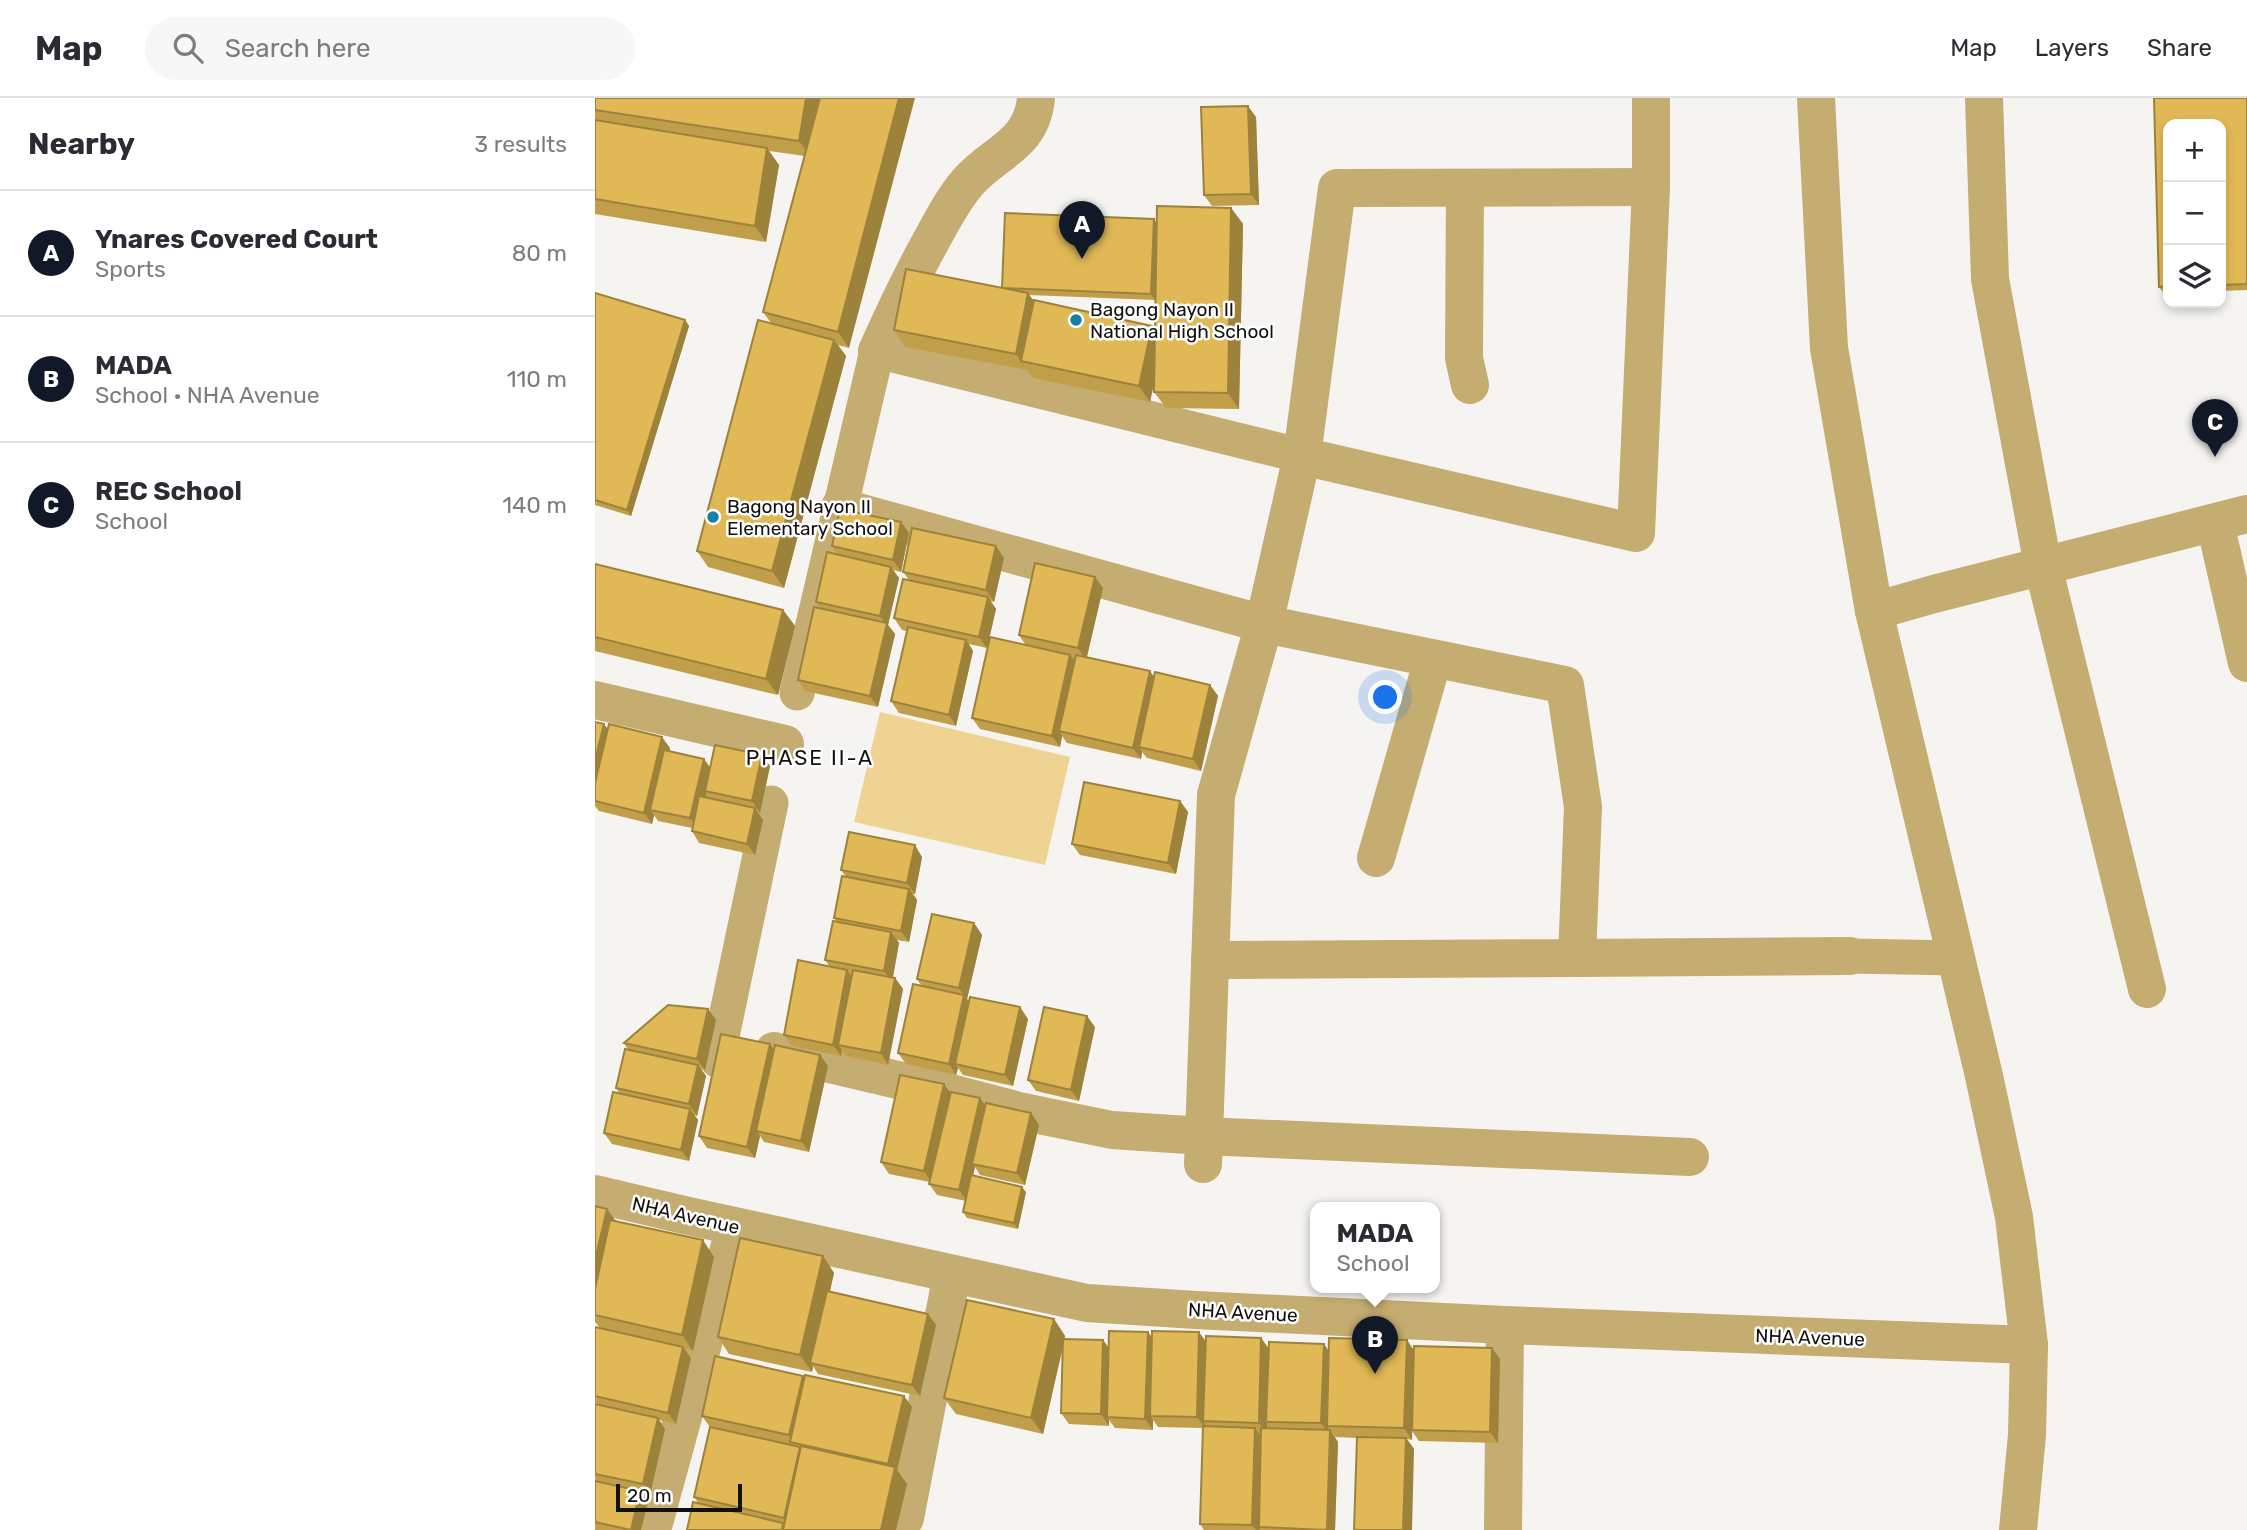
<!DOCTYPE html>
<meta charset="utf-8">
<style>
body{margin:0;font-family:Rubik,sans-serif;background:#f7f7f7;color:#2b2b33}
.controls{position:absolute;right:21px;top:21px;display:grid;overflow:hidden;border-radius:14px;box-shadow:0 4px 10px #0003}
.controls button{width:63px;height:63px;display:grid;place-items:center;padding:0;border:0;border-bottom:2px solid #e1e1e2;background:#fff;color:#2b2b33;font:35px sans-serif}
.scale{position:absolute;left:21px;bottom:18px;width:126px;box-sizing:border-box;padding-left:7px;border:4px solid #121110;border-top:0;font-size:19px;line-height:24px;white-space:nowrap;color:#121110;-webkit-text-stroke:5px #fff;paint-order:stroke}
.you{position:absolute;left:791px;top:600px;width:24px;height:24px;margin:-18px;border:5px solid #fff;border-radius:50%;background:#1a73e8;box-shadow:0 0 0 10px #1a73e833}
.badge{display:grid;place-items:center;width:46px;height:46px;border-radius:50%;background:#111827;color:#fff;font-size:23px;font-weight:700}
.pin{position:absolute;translate:-50% -58px;filter:drop-shadow(0 2px 4px #0008)}
.pin::after{content:'';position:absolute;top:37px;width:24px;height:21px;background:inherit;clip-path:polygon(0 0,100% 0,50% 100%)}
.popup{position:absolute;left:715px;top:1104px;width:130px;height:91px;box-sizing:border-box;display:grid;place-content:center;border-radius:14px;background:#fff;filter:drop-shadow(0 2px 5px #0005);font-size:23px;white-space:nowrap;color:#7c7c81}
.popup b{font-size:26px;color:#2b2b33}
.popup::after{content:'';position:absolute;left:50%;top:100%;margin-left:-14px;border:14px solid transparent;border-top-color:#fff}
.list{margin:0;padding:0;list-style:none}
h2{display:flex;justify-content:space-between;align-items:center;height:91px;margin:0;padding:0 28px;font-size:30px}
h2 small{font-size:23px;font-weight:400;color:#7c7c81}
.list li{display:grid;grid-template-columns:46px 1fr auto;gap:21px;align-items:center;box-sizing:border-box;height:126px;padding:0 28px;border-top:2px solid #e1e1e2}
.list b{display:block;font-size:26px;white-space:nowrap}
.list p{margin:0;font-size:23px;white-space:nowrap;color:#7c7c81}
.list em{font-size:23px;font-style:normal;color:#7c7c81}
.icon{flex:none;width:38px;height:38px;fill:none;stroke:currentColor;stroke-width:2;stroke-linecap:round;stroke-linejoin:round}
.map{position:relative;flex:none;width:1652px;height:1432px;overflow:hidden}
header{display:flex;align-items:center;gap:42px;box-sizing:border-box;height:98px;padding:0 35px;background:#fff;border-bottom:2px solid #e1e1e2}
header strong{font-size:33px}
nav{display:flex;gap:38px;margin-inline-start:auto;font-size:24px}
.search{width:490px;height:63px;background:#f7f7f7;display:flex;align-items:center;gap:18px;box-sizing:border-box;padding:0 24px;border-radius:38px;color:#7c7c81;font-size:26px}
main{display:flex}
aside{flex:1;background:#fff}
.map>svg:first-child{display:block}
</style>
<header>
<strong>Map</strong>
<div class="search"><svg class="icon" aria-label="search" viewBox="0 0 24 24"><circle cx="10" cy="10" r="6"/><path d="M15 15l6 6"/></svg>Search here</div>
<nav><a>Map</a><a>Layers</a><a>Share</a></nav>
</header>
<main>
<aside>
<h2>Nearby<small>3 results</small></h2>
<ul class="list">
<li><span class="badge">A</span><div><b>Ynares Covered Court</b><p>Sports</p></div><em>80 m</em></li>
<li><span class="badge">B</span><div><b>MADA</b><p>School · NHA Avenue</p></div><em>110 m</em></li>
<li><span class="badge">C</span><div><b>REC School</b><p>School</p></div><em>140 m</em></li>
</ul>
</aside>
<div class="map">
<svg width="1652" height="1432" viewBox="0 0 1652 1432">
<rect width="100%" height="100%" fill="#f5f4f1"/>
<!-- green -->
<path fill="#eed392" d="M285,614l190,45 -25,108 -191,-43z"/>
<g fill="none" stroke-linecap="round" stroke-linejoin="round">
<!-- pedestrian -->
<g stroke="#c5ac70" stroke-width="35">
<path d="M202,595l80,-342 425,105"/>
<path d="M1255,858l106,2"/>
<path d="M122,962l54,-257"/>
</g>
<!-- minor -->
<g stroke="#c5ac70" stroke-width="38">
<path d="M1389,0l6,181 53,287 104,423"/>
<path d="M870,90l-1,170 6,27"/>
<path d="M282,253c17,-38 34,-74 54,-110 11,-20 22,-42 37,-59 26,-30 64,-37 68,-84"/>
<path d="M707,358l334,77 15,-346v-89"/>
<path d="M245,409l424,117 301,61 18,122 -6,151 -367,2"/>
<path d="M1620,425l32,140"/>
<path d="M1279,513l60,-17 313,-80"/>
<path d="M0,602l190,44"/>
<path d="M781,760l57,-199"/>
<path d="M982,860l273,-2"/>
<path d="M179,953l158,37 87,23 93,19 91,6 487,21"/>
<path d="M608,1066l13,-369 48,-171 38,-168 35,-268 314,-1"/>
<path d="M310,1420l47,-244"/>
<path d="M908,1432l2,-205"/>
</g>
<!-- tertiary -->
<g stroke="#c5ac70" stroke-width="38">
<path d="M1221,0l13,250 45,263 110,465 30,141 15,128 -2,90 -9,95"/>
<path d="M0,1096l89,21 403,88 109,7 309,15 524,20"/>
<path d="M57,1432l83,-303"/>
</g>
</g>
<!-- wall -->
<g fill="#c19f4a" fill-rule="evenodd">
<path d="M0,0h224l30,250 -11,-3 8,11 -62,232 -76,-21 -11,-16 74,-228 -8,-11 42,-156 -36,-5 10,14 -13,77 -171,-28z"/>
<path d="M1559,0h93v192l-26,1v-167h-53v168h-5l-4,-5z"/>
<path d="M661,19l3,88 -47,1 -8,-11z"/>
<path d="M636,110l12,16 -4,185 -73,-1 -12,-16v-10l-4,20 -117,-24 -6,-8 -122,-23 -11,-17 108,-42 155,-65zM561,176l-1,57 -121,-30 -5,-6 126,5z"/>
<path d="M0,195l90,27 4,6 -58,190 -36,-11z"/>
<path d="M306,424l8,11 -8,39 -8,-2 6,8 -11,47 7,9 -17,73 -73,-16 -7,-11 23,-71 -5,-7 22,-47 -6,-9z"/>
<path d="M409,460l-10,44 -4,-1 6,8 -9,39 -18,-4 4,7 -17,75 -57,-13 -8,-12 16,-70 -5,-1 -8,-12 15,-38 -6,-8z"/>
<path d="M0,466l188,46 12,16 -17,69 -183,-44z"/>
<path d="M508,490l-16,69 63,14 4,7 56,7 8,11 -17,75 -54,-13 -5,-6 -1,7 -74,-16 -5,-7 -2,11 -80,-18 -8,-11 53,-74 -6,-9z"/>
<path d="M0,624l9,2 4,6 62,18v3l40,17 60,-2 -10,47 -2,-1 5,8 -8,35 -56,-12 -7,-12v-3l-34,-7 -4,-6 -2,9 -53,-13 -4,-5z"/>
<path d="M585,703l8,11 -12,62 -96,-19 -8,-11z"/>
<path d="M327,759l-7,37h-2l4,6 -8,42 -12,-2 2,3 -6,34 2,1 8,11 -15,76 -42,-9 -4,-6 -1,6 -49,-10 -8,-11 46,-68 -5,-7 11,-39 -2,-3 12,-41 -5,-7z"/>
<path d="M379,825l8,12 -15,64 2,2 59,18 -15,67 -50,-11 -5,-7 -2,7 -50,-11 -8,-11 23,-68 -4,-6z"/>
<path d="M113,911l8,11 -11,50 -4,-1 5,7 -9,40 -3,-1 4,5 -9,41 -77,-17 -8,-11 16,-39 -4,-6 12,-38 -4,-7z"/>
<path d="M500,929l-16,74 -43,-10 -8,-11z"/>
<path d="M179,952l54,16 -19,86 -45,-10 -4,-6 -5,22 -48,-10 -8,-12z"/>
<path d="M355,995l30,5 5,8 46,7 8,12 -14,60 -45,-10 -5,-8 -2,9 53,16 -8,37 -51,-11 -4,-6 3,-11 -29,-6 -8,-11 1,-2 -41,-8 -8,-12z"/>
<path d="M0,1108l12,3 9,12 98,36 -21,94 -8,-2 6,9 -15,66 -17,-4 6,9 -15,66 -9,-2 7,9 -7,28h-46v-203l5,1 -5,-6z"/>
<path d="M228,1158l11,17 -4,18 98,23 8,11 -16,71 -102,-22 -5,-8 -1,6 -83,-18 -11,-17z"/>
<path d="M459,1221l11,17 -1,3 39,1 6,8 43,-10 53,3 56,-3 8,11 55,-5 5,8 78,-12 6,10 79,-2 8,11 -2,84 -79,-2 -7,-10v9l-5,-1 7,10 -57,-11 -22,-1 -6,-8 9,13 -3,88h-131l-4,-6 3,-96 -45,-1 -5,-7v10l-38,-2 -6,-8v6l-40,-2 -8,-11 2,-66 -20,87 -87,-20 -12,-16z"/>
<path d="M208,1278l1,2 108,29 -15,63 10,14 -11,46h-209l12,-26 -5,-7 16,-70 -8,-11z"/>
</g>
<!-- shaded-wall -->
<g fill="#9d823c">
<path d="M211,0h13l-8,59 -12,-16z"/>
<path d="M304,0h16l-66,250 -11,-16z"/>
<path d="M653,8l8,11 3,88 -8,-11z"/>
<path d="M172,50l12,17 -13,77 -11,-16z"/>
<path d="M636,110l12,16 -4,185 -11,-16z"/>
<path d="M559,121l4,6 -3,75 -4,-6z"/>
<path d="M433,195l11,16 -18,52 6,10 -11,-17z"/>
<path d="M90,222l4,6 -58,190 -4,-6z"/>
<path d="M557,228l11,16 -13,60 -11,-16z"/>
<path d="M239,242l12,16 -62,232 -12,-17z"/>
<path d="M306,424l8,11 -8,39 -8,-12z"/>
<path d="M401,448l8,12 -10,44 -8,-12z"/>
<path d="M296,469l8,11 -11,47 7,9 -17,73 -8,-11 16,-71 -6,-9z"/>
<path d="M500,479l8,11 -17,72 -8,-12z"/>
<path d="M393,499l8,12 -9,39 -8,-11z"/>
<path d="M188,512l12,16 -17,69 -12,-16z"/>
<path d="M371,542l7,11 -17,75 -7,-11z"/>
<path d="M475,557l8,11 -19,65 3,5 -2,11 -8,-11z"/>
<path d="M555,573l8,12 -19,64 3,5 -1,7 -8,-11z"/>
<path d="M615,587l8,11 -17,75 -8,-12z"/>
<path d="M9,626l8,12 -17,65v-41z"/>
<path d="M67,639l8,11 -15,63 -5,-1 4,5 -2,9 -8,-11z"/>
<path d="M167,657l8,11 -10,47 -8,-12z"/>
<path d="M109,661l8,11 -7,21 1,2 -8,36 -8,-11z"/>
<path d="M585,703l8,11 -12,62 -8,-11z"/>
<path d="M160,710l8,12 -8,35 -8,-11z"/>
<path d="M320,747l7,12 -7,37 -8,-11z"/>
<path d="M314,791l8,11 -8,42 -8,-11z"/>
<path d="M379,825l8,12 -15,64 5,7 -17,58 3,4 -2,7 -7,-11 15,-69 -5,-7z"/>
<path d="M296,834l8,11 -7,39 -8,-11z"/>
<path d="M252,872l8,12 -17,63 4,5 -1,6 -8,-11z"/>
<path d="M300,880l8,11 -15,76 -7,-12z"/>
<path d="M425,909l8,12 -15,67 -8,-11z"/>
<path d="M113,911l8,11 -11,50 -8,-11z"/>
<path d="M492,918l8,11 -16,74 -8,-11z"/>
<path d="M175,946l8,12 -22,75 4,5 -5,22 -8,-11z"/>
<path d="M225,957l8,11 -19,86 -8,-11z"/>
<path d="M103,967l8,11 -9,40 -8,-12z"/>
<path d="M349,986l8,11 -20,88 -8,-12z"/>
<path d="M385,1000l8,11 -16,55 3,3 -8,34 -8,-11z"/>
<path d="M95,1011l8,11 -9,41 -8,-11z"/>
<path d="M436,1015l8,12 -14,60 -8,-12z"/>
<path d="M427,1089l4,5 -8,37 -4,-6z"/>
<path d="M12,1111l11,16 -23,90v-55z"/>
<path d="M108,1142l11,17 -21,94 -11,-16z"/>
<path d="M228,1158l11,17 -21,90h-3l3,3 -1,6 -12,-17z"/>
<path d="M333,1216l8,11 -16,71 -8,-11z"/>
<path d="M459,1221l11,17 -22,98 -12,-16z"/>
<path d="M553,1234l8,11 -6,73 3,4v10l-8,-11z"/>
<path d="M604,1234l8,11 -4,78 2,3v4l-8,-11z"/>
<path d="M666,1240l8,11 -3,73 1,2v10l-8,-11z"/>
<path d="M508,1242l8,12 -4,65 2,3v6l-8,-12z"/>
<path d="M812,1242l8,12 -3,88 -8,-12z"/>
<path d="M729,1246l8,12 -5,70 2,3v6l-8,-12z"/>
<path d="M88,1249l8,11 -15,66 -8,-11z"/>
<path d="M897,1250l8,11 -2,84 -8,-11z"/>
<path d="M208,1278l8,11 -16,56 -6,-8z"/>
<path d="M309,1298l8,11 -15,63 10,14 -11,46h-15l13,-57 -6,-9z"/>
<path d="M63,1320l7,11 -15,66 -7,-11z"/>
<path d="M660,1330l8,11 -4,88 1,3h-4l-4,-5z"/>
<path d="M735,1332l8,12 -3,88h-8z"/>
<path d="M811,1340l8,11 -2,81h-9z"/>
<path d="M45,1393l8,11 -7,28h-10z"/>
</g>
<!-- building -->
<g fill="#e0b956" stroke="#9d823c" stroke-width="2">
<path d="M0,0h211l-7,43 -204,-31z"/>
<path d="M225,0h79l-61,234 -75,-20z"/>
<path d="M1559,0h93v186l-26,1v-161h-53v162l-9,1z"/>
<path d="M653,8l3,88 -47,1 -3,-88z"/>
<path d="M0,22l172,28 -12,78 -160,-27z"/>
<path d="M562,108l74,2 -3,185 -74,-1z"/>
<path d="M410,115l149,6 -3,75 -149,-6z"/>
<path d="M311,171l122,24 -12,61 -122,-24z"/>
<path d="M0,195l90,27 -58,190 -32,-10z"/>
<path d="M439,202l118,26 -13,60 -118,-25z"/>
<path d="M163,222l76,20 -62,231 -75,-20z"/>
<path d="M245,411l61,13 -8,38 -61,-14z"/>
<path d="M317,430l84,18 -10,44 -83,-18z"/>
<path d="M232,454l64,15 -11,49 -64,-14z"/>
<path d="M440,465l60,14 -17,71 -59,-13z"/>
<path d="M0,466l188,46 -17,69 -171,-42z"/>
<path d="M308,481l85,18 -9,40 -85,-19z"/>
<path d="M219,509l73,16 -17,73 -72,-16z"/>
<path d="M313,529l58,13 -17,75 -58,-14z"/>
<path d="M395,539l80,18 -18,81 -80,-18z"/>
<path d="M481,557l74,16 -17,77 -74,-17z"/>
<path d="M560,574l55,13 -17,74 -54,-12z"/>
<path d="M0,624l9,2 -9,36z"/>
<path d="M14,626l53,13 -18,76 -49,-12v-18z"/>
<path d="M120,647l47,10 -10,46 -47,-10z"/>
<path d="M69,652l40,9 -14,59 -40,-8z"/>
<path d="M489,684l96,19 -12,62 -96,-19z"/>
<path d="M104,698l56,12 -8,36 -55,-13z"/>
<path d="M254,734l66,13 -8,38 -66,-13z"/>
<path d="M247,778l67,13 -8,42 -67,-13z"/>
<path d="M337,816l42,9 -15,65 -42,-9z"/>
<path d="M238,823l58,11 -7,39 -59,-11z"/>
<path d="M203,862l49,10 -14,75 -49,-10z"/>
<path d="M258,872l42,8 -14,75 -43,-8z"/>
<path d="M318,886l51,11 -15,69 -51,-11z"/>
<path d="M375,899l50,10 -15,68 -50,-11z"/>
<path d="M73,907l40,4 -11,50 -73,-16z"/>
<path d="M449,909l43,9 -16,74 -43,-10z"/>
<path d="M126,936l49,10 -23,103 -48,-11z"/>
<path d="M180,947l45,10 -19,86 -45,-10z"/>
<path d="M30,951l73,16 -9,39 -73,-16z"/>
<path d="M305,977l44,9 -20,87 -43,-9z"/>
<path d="M18,994l77,17 -9,41 -77,-17z"/>
<path d="M356,994l29,6 -21,92 -30,-6z"/>
<path d="M391,1005l45,10 -14,60 -45,-9z"/>
<path d="M376,1077l51,12 -8,36 -51,-11z"/>
<path d="M0,1108l12,3 -12,51z"/>
<path d="M15,1122l93,20 -21,95 -87,-20v-26z"/>
<path d="M145,1140l83,18 -23,99 -82,-18z"/>
<path d="M232,1193l101,23 -16,71 -102,-22z"/>
<path d="M372,1202l87,19 -23,99 -87,-20z"/>
<path d="M0,1229l88,20 -15,66 -73,-17z"/>
<path d="M514,1233l39,1 -3,87 -38,-2z"/>
<path d="M557,1233l47,1 -2,85 -47,-1z"/>
<path d="M611,1238l55,2 -2,85 -56,-2z"/>
<path d="M734,1240l78,2 -3,88 -77,-2z"/>
<path d="M468,1241l40,1 -2,74 -40,-1z"/>
<path d="M674,1244l55,2 -3,79 -55,-1z"/>
<path d="M819,1248l78,2 -2,84 -78,-2z"/>
<path d="M120,1258l88,20 -14,59 -87,-19z"/>
<path d="M210,1277l99,21 -16,68 -98,-22z"/>
<path d="M0,1306l63,14 -15,66 -48,-10z"/>
<path d="M608,1328l52,2 -3,97 -52,-1z"/>
<path d="M115,1329l90,20 -16,71 -90,-21z"/>
<path d="M666,1330l69,2 -3,100 -68,-3z"/>
<path d="M762,1339l49,1 -3,92h-49z"/>
<path d="M206,1348l94,21 -14,63h-98z"/>
<path d="M0,1383l45,10 -9,39 -36,-8z"/>
<path d="M98,1404l90,21 -1,7h-95z"/>
</g>
<!-- markers -->
<g fill="#1680a9" stroke="#fff" stroke-width="2.5">
<circle cx="481" cy="222" r="7"/>
<circle cx="118" cy="419" r="7"/>
</g>
<g text-anchor="middle" stroke-width="5" stroke-linejoin="round" paint-order="stroke">
<!-- poi labels -->
<g font-size="19" fill="#121110" stroke="#fff" text-anchor="start">
<text x="495" y="218">Bagong Nayon II<tspan x="495" dy="22">National High School</tspan></text>
<text x="132" y="415">Bagong Nayon II<tspan x="132" dy="22">Elementary School</tspan></text>
</g>
<!-- street labels -->
<g font-size="19" fill="#121110" stroke="#fff">
<text transform="translate(91 1117) rotate(13)" y="7">NHA Avenue</text>
<text transform="translate(648 1214) rotate(3)" y="7">NHA Avenue</text>
<text transform="translate(1215 1239) rotate(2)" y="7">NHA Avenue</text>
</g>
<!-- neighbourhood labels -->
<g font-size="21" letter-spacing="2" fill="#121110" stroke="#fff">
<text x="215" y="667">PHASE II-A</text>
</g>
</g>
</svg>
<div class="controls">
<button>+</button>
<button>−</button>
<button><svg class="icon" aria-label="layers" viewBox="0 0 24 24"><path d="M12 4l9 5-9 5-9-5zM3 14l9 5 9-5"/></svg></button>
</div>
<div class="scale">20 m</div>
<div class="you"></div>
<div class="pin badge" style="left:487px;top:161px">A</div>
<div class="pin badge" style="left:780px;top:1276px">B</div>
<div class="popup"><b>MADA</b>School</div>
<div class="pin badge" style="left:1620px;top:359px">C</div>
</div>
</main>
